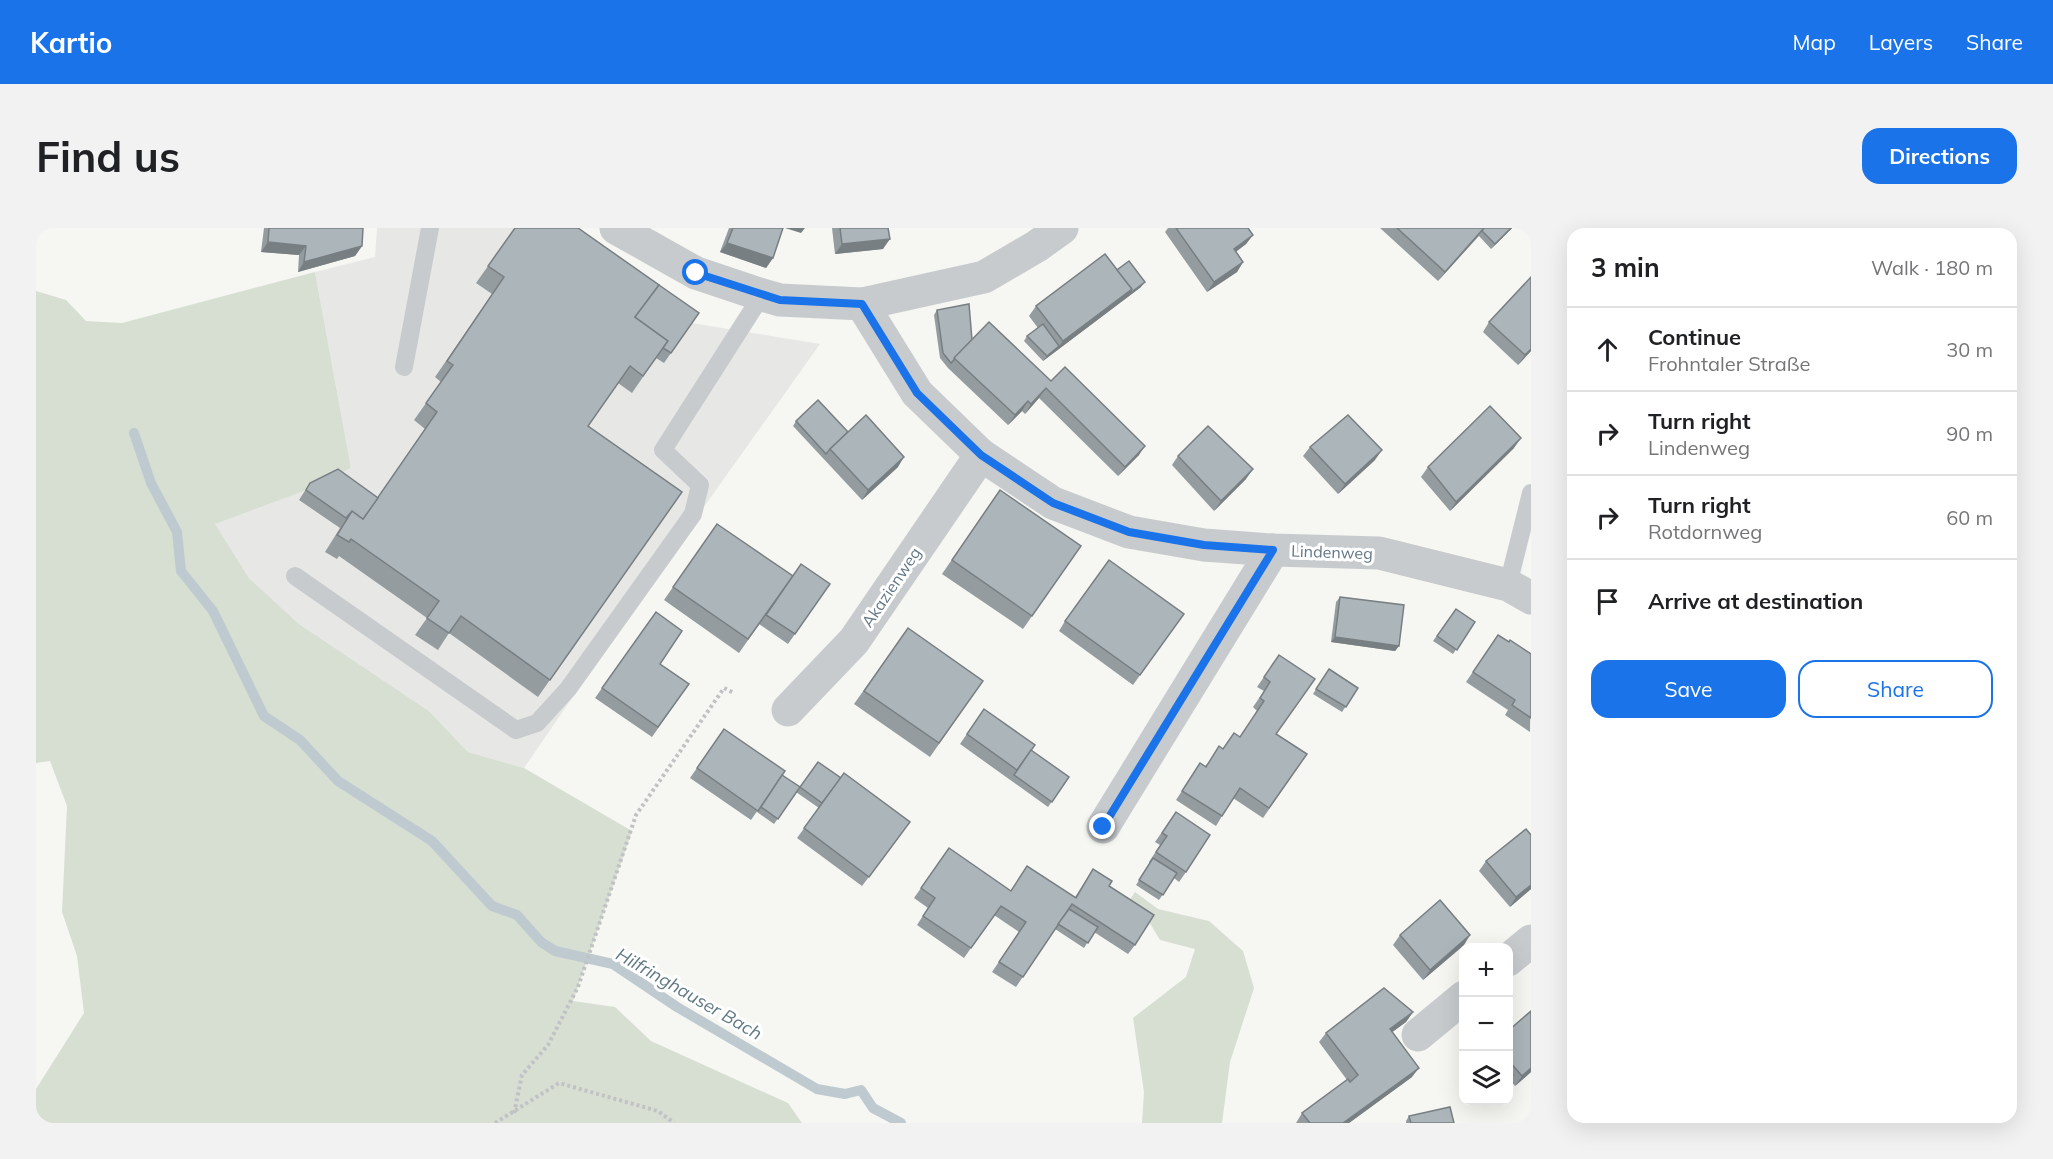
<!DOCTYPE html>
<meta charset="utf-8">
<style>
body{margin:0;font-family:Mulish,sans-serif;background:#f2f2f2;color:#202124}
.controls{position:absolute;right:18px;bottom:18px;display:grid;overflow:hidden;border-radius:12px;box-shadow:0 6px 24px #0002}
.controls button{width:54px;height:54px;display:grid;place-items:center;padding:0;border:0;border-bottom:2px solid #e0e0e0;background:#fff;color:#202124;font:30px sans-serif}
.stop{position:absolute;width:18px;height:18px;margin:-14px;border:4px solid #1a73e8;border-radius:50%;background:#fff}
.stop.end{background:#1a73e8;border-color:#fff;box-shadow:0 2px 6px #0008}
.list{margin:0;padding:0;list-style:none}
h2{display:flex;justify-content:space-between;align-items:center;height:78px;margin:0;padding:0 24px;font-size:26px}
h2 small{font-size:20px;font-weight:400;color:#757577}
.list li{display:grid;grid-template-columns:39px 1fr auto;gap:18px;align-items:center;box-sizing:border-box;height:84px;padding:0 24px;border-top:2px solid #e0e0e0}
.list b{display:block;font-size:22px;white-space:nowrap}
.list p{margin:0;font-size:20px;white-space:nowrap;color:#757577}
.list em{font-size:20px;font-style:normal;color:#757577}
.actions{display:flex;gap:12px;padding:18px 24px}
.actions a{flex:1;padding:14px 0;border:2px solid #1a73e8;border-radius:18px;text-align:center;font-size:21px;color:#1a73e8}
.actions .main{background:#1a73e8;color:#fff}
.icon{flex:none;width:33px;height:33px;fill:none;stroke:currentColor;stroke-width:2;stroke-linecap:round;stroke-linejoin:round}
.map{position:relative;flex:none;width:1495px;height:895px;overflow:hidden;border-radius:18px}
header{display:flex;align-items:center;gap:36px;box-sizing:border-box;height:84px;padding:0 30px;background:#1a73e8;color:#fff}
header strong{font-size:28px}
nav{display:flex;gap:33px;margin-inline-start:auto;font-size:21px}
.intro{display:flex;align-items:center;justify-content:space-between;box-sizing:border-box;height:144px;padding:0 36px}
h1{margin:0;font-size:42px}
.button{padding:15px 27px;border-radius:18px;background:#1a73e8;color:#fff;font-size:21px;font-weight:700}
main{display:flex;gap:36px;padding:0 36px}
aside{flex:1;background:#fff;border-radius:18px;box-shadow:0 6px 24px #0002}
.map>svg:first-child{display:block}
</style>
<header>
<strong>Kartio</strong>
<nav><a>Map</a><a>Layers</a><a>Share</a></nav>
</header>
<div class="intro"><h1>Find us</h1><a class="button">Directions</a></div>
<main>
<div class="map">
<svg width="1495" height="895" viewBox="0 0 1495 895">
<rect width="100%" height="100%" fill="#f6f6f2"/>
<!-- built -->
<path fill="#e7e8e6" d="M341,0h165l104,73 6,-7 40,29 128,21 -129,181 -167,243 -56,-16 -39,-41 -130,-87 -50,-46 -35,-55 90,-32 47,-23 -36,-196 60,-15z"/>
<!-- green -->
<g fill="#d7dfd3">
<path d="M279,44l36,196 -47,23 -89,33 34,54 50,46 130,87 39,41 56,16 108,63 -59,170 42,6 36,34 137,62 14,20h-766v-34l48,-76 -7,-57 -15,-44 5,-106 -17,-45 -14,2v-472l30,9 20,21 36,2z"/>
<path d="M1099,664l23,17 51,12 34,30 11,37 -24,74 -8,61h-80l2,-31 -11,-74 53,-41 9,-28 -35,-9 -15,-25 -18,-11z"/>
</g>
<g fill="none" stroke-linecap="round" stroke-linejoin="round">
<!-- stream -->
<path stroke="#becacf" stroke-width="10" d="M98,205l17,50 26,49 4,39 32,40 51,105 36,24 38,41 94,60 60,65 25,9 24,27 14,9 58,13 64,43 140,82 28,5 16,-4 12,18 28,15"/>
<!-- path -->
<g stroke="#c1c2c4" stroke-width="4" stroke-dasharray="3 3" stroke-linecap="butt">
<path d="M478,885l8,-38 26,-30 30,-58 58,-172 88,-127 10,5"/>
<path d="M459,895l64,-40 99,28 16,12"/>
</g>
<!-- lane -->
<g stroke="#c8cbce" stroke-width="18">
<path d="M368,139l26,-139"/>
<path d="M259,348l221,154 21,-7 31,-34 125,-175 7,-29 -37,-35 99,-155"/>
<path d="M1472,357l23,-92"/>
</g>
<!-- street -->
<g stroke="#c8cbce" stroke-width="33">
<path d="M580,0l80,45 66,22 18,5 82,4 122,-27 53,-31 25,-18"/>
<path d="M826,76l55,89 64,62 72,48 76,29 75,13 69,5 106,3 129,32 23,13"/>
<path d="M752,482l66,-69 127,-186"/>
<path d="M1067,599l170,-277"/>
<path d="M1472,732l23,-19"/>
<path d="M1382,807l46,-38"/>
</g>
</g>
<!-- wall -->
<g fill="#949ca0">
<path d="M228,0h99l-1,18 -7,10 -57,16 1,-17 -38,-3z"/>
<path d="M479,0l184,85 -35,50 -8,-5 -24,35 -14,-10 -30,43 94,66 -144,205 -89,-64 -11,17 -23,-15 12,-17 -88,-62 -2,3 -12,-7 15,-24 -41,-28 11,-17 68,15 47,-69 -11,-9 27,-38 -6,-5 57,-83 -16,-11z"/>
<path d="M693,0h54l-10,30 -7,10 -46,-16z"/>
<path d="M796,0h56l-5,21 -48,5z"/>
<path d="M1132,0h80l5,7 -7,9 -10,8 7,10 -6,10 -30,20 -42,-60z"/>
<path d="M1344,0h132l-21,21 -12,-13 -41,45z"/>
<path d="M1081,42l24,17 -98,74 -19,-20 3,-5 11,-8 -9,-12 7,-10z"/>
<path d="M1495,49v74l-13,14 -35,-33 6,-10z"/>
<path d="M901,82l35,30 79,41 88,74 -21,21 -79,-78 -14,16 -3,-3 -14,14 -60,-57 -8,-10 -6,-43z"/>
<path d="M760,193l52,11 50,35 -36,33 -69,-74z"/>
<path d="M1274,219l65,13 -37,34 -35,-38z"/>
<path d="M1478,220l-64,63 -29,-34 7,-10z"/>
<path d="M1142,228l68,23 -32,32 -42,-46z"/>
<path d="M964,262l81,56 -58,83 -81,-55z"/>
<path d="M681,296l75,52 38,8 -42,60 -29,-20 16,-22 -36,51 -75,-53z"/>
<path d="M1304,369l59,49 -4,5 -64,-9 5,-40z"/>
<path d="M1420,381l19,13 -22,32 -20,-13z"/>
<path d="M620,384l4,52 29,20 -37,53 -57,-39z"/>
<path d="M1148,386l-51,71 -74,-54 6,-10z"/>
<path d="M872,400l75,53 -53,76 -76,-53z"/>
<path d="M1462,407l11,7 22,12 -1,78 -25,-17 3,-5 -42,-28z"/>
<path d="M1243,427l-3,79 31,20 -44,64 -30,-20 -17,28 -40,-26 24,-37 5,3 18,-17 17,-12 17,-26 -4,-4 11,-16 -7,-4z"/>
<path d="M1293,441l29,19 -16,24 -29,-18z"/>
<path d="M948,481l44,46 41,22 -21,30 -88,-63z"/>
<path d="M688,501l58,46 18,12 -26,37 -17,-12 19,-28 -25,36 -61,-42z"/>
<path d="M782,534l85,70 -41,54 -65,-48 22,-30 -23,-16z"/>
<path d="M1140,584l10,60 -7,10 -5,-4 -15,22 -23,-15 14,-22 -1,-1 11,-17 -5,-3z"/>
<path d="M1495,607v54l-21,18 -31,-36 7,-10z"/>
<path d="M913,620l62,43 64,6 18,-28 16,17 26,59 -7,9 -34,-22 -10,16 -29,-19 -39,58 -24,-15 27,-40 -25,-17 -30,43 -47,-33 11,-17 -14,-10z"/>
<path d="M1364,707l64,10 -41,35 -30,-35z"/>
<path d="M1495,783v61l-16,14 -6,-7v1v-50z"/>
<path d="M1377,784l-7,10 -14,10 20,45 -63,46h-53l6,-10 45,-33 -28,-38 7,-9z"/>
<path d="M1373,888l45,7h-48v-2z"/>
</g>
<!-- shaded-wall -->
<g fill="#787f82">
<path d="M749,0h20l-4,5z"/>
<path d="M1448,0l-6,8 -40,45 7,-9z"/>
<path d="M1475,0h1l-21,21 4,-5z"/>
<path d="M1217,7l-7,9 -19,14 7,-9z"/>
<path d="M854,11l-7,10 -48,5 7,-10z"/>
<path d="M232,14l38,4 -7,9 -38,-3z"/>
<path d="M691,15l46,15 -7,10 -46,-16z"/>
<path d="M326,18l-7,10 -57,16 6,-10z"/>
<path d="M1207,34l-6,10 -30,20 7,-10z"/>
<path d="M1109,54l-4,5 -98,74 4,-5 12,-10 4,-5 69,-52z"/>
<path d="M1495,121v2l-13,14 7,-10z"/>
<path d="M1010,160l-7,10 -14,16 6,-10z"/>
<path d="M992,173l-6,10 -14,14 7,-10z"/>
<path d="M1485,210l-7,10 -64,63 6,-9z"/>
<path d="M1109,218l-6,9 -21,21 7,-9z"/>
<path d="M1346,222l-7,10 -37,34 7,-10z"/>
<path d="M868,229l-6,10 -36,33 6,-10z"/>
<path d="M1217,241l-7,10 -32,32 7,-10z"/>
<path d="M1299,409l64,9 -4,5 -64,-9z"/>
<path d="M1495,657v4l-21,18 6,-10z"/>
<path d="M1434,707l-6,10 -41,35 7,-10z"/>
<path d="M1377,784l-7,10 -23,17 7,-10z"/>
<path d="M1383,840l-7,9 -63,46h-6z"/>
<path d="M1495,840v4l-16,14 7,-10z"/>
</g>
<!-- building -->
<g fill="#acb5ba" stroke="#787f82" stroke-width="1.5">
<path d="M233,0h94l-1,18 -58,16 2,-16 -38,-4z"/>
<path d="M479,0h63l81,57 -24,32 33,24 -25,35 -13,-10 -42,60 94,66 -132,188 -89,-64 -12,17 -22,-15 12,-17 -88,-62 -2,3 -12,-7 15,-24 11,8 74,-107 -11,-9 27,-38 -6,-4 57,-84 -16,-11z"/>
<path d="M697,0h50l-10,30 -46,-15z"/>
<path d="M804,0h48l2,11 -48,5z"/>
<path d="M1140,0h72l5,7 -19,14 9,13 -29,20z"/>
<path d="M1361,0h87l-39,44z"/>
<path d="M1448,0h27l-16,16 -13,-13z"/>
<path d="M1069,26l27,35 -69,52 -27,-35z"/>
<path d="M1093,33l16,21 -16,12 3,-5 -15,-19z"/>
<path d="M1495,49v72l-6,6 -36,-33z"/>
<path d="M623,57l40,28 -28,40 -8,-5 5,-7 -33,-24z"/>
<path d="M933,76l3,36 -21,23 -8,-10 -6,-43z"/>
<path d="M953,94l62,59 14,-14 80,79 -20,21 -79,-79 -15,16 -3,-3 -13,14 -61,-57z"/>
<path d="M1007,96l16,22 -12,10 -20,-20z"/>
<path d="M782,172l30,32 -18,17 -4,5 -30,-33z"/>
<path d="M1454,178l31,32 -65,64 -28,-35z"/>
<path d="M830,187l38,42 -36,33 -38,-41z"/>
<path d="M1312,187l34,35 -37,34 -35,-37z"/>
<path d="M1172,198l45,43 -32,32 -43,-45z"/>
<path d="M302,241l40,29 -15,21 -11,-8 -6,7 -40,-28 4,-7z"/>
<path d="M964,262l81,56 -49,70 -80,-56z"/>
<path d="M681,296l76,52 -45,63 -75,-52z"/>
<path d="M1073,332l75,54 -44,61 -75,-54z"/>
<path d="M765,336l29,20 -35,50 -29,-19z"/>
<path d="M1304,369l64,8 -5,41 -64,-9z"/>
<path d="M1420,381l19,13 -18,28 -20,-14z"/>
<path d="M620,384l26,19 -22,33 29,20 -31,43 -56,-39z"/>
<path d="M872,400l75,53 -44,62 -75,-52z"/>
<path d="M1462,407l11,7 1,-2 21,14v64l-19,-13 3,-5 -42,-28z"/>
<path d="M1243,427l36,24 -39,55 31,20 -38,54 -29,-20 -18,28 -40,-25 18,-28 6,4 13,-21 4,3 11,-16 6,4 24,-36 -4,-3 10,-16 -6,-5z"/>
<path d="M1293,441l29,19 -12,19 -30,-18z"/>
<path d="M948,481l51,36 -18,25 -50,-36z"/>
<path d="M688,501l61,42 -27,40 -61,-43z"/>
<path d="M995,522l38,27 -17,25 -38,-27z"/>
<path d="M782,534l23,16 -19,25 -22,-16z"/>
<path d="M808,545l66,49 -41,55 -65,-49z"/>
<path d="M746,547l18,12 -22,32 -17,-12z"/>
<path d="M1140,584l34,23 -24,37 -30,-20 11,-16 -5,-3z"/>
<path d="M1490,601l5,6v50l-15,12 -30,-36z"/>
<path d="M913,620l62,43 16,-25 49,32 17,-29 19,12 -3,5 45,29 -19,30 -63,-41 -49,73 -24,-15 27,-40 -25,-16 -30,42 -48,-32 12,-18 -14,-10z"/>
<path d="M1117,630l24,15 -14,22 -24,-15z"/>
<path d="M1404,672l30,35 -40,35 -30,-35z"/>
<path d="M1033,681l29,18 -10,16 -30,-19z"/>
<path d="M1348,760l29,24 -23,17 29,39 -76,55h-33l-8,-10 46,-34 2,3 8,-7 -32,-42z"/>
<path d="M1495,783v57l-9,8 -13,-15v-31z"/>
<path d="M1473,842l4,5 -4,3z"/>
<path d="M1414,879l4,16h-43l-2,-7z"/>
</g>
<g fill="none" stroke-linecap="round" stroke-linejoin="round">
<!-- route -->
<path stroke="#1a73e8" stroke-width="8" d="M660,45l84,27 82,4 55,89 64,62 72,48 76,29 75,13 69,5 -170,277"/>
</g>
<g text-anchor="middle" stroke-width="6" stroke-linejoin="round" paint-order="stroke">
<!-- street labels -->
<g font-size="16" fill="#637686" stroke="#fff">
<text transform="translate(1296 324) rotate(2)" y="6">Lindenweg</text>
<text transform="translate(855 359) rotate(-56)" y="6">Akazienweg</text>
</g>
<!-- water labels -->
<g font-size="18" font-style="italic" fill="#5f7983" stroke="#fff">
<text transform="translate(653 766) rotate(30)" y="6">Hilfringhauser Bach</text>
</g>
</g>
</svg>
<div class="controls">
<button>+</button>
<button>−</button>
<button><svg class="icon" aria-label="layers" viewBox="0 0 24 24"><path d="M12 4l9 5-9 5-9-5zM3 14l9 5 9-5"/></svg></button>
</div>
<div class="stop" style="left:660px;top:45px"></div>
<div class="stop end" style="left:1067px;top:599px"></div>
</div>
<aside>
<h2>3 min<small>Walk · 180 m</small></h2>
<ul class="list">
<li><svg class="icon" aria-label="ahead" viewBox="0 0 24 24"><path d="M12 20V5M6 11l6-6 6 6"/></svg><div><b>Continue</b><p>Frohntaler Straße</p></div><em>30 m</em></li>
<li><svg class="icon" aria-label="right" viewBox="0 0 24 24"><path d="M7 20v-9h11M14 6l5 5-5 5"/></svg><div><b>Turn right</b><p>Lindenweg</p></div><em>90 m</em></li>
<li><svg class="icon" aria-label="right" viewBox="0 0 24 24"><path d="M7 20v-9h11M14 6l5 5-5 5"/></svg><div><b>Turn right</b><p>Rotdornweg</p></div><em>60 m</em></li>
<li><svg class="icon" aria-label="arrive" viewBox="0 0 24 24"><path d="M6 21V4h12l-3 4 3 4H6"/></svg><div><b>Arrive at destination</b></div></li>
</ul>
<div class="actions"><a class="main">Save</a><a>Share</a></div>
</aside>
</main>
